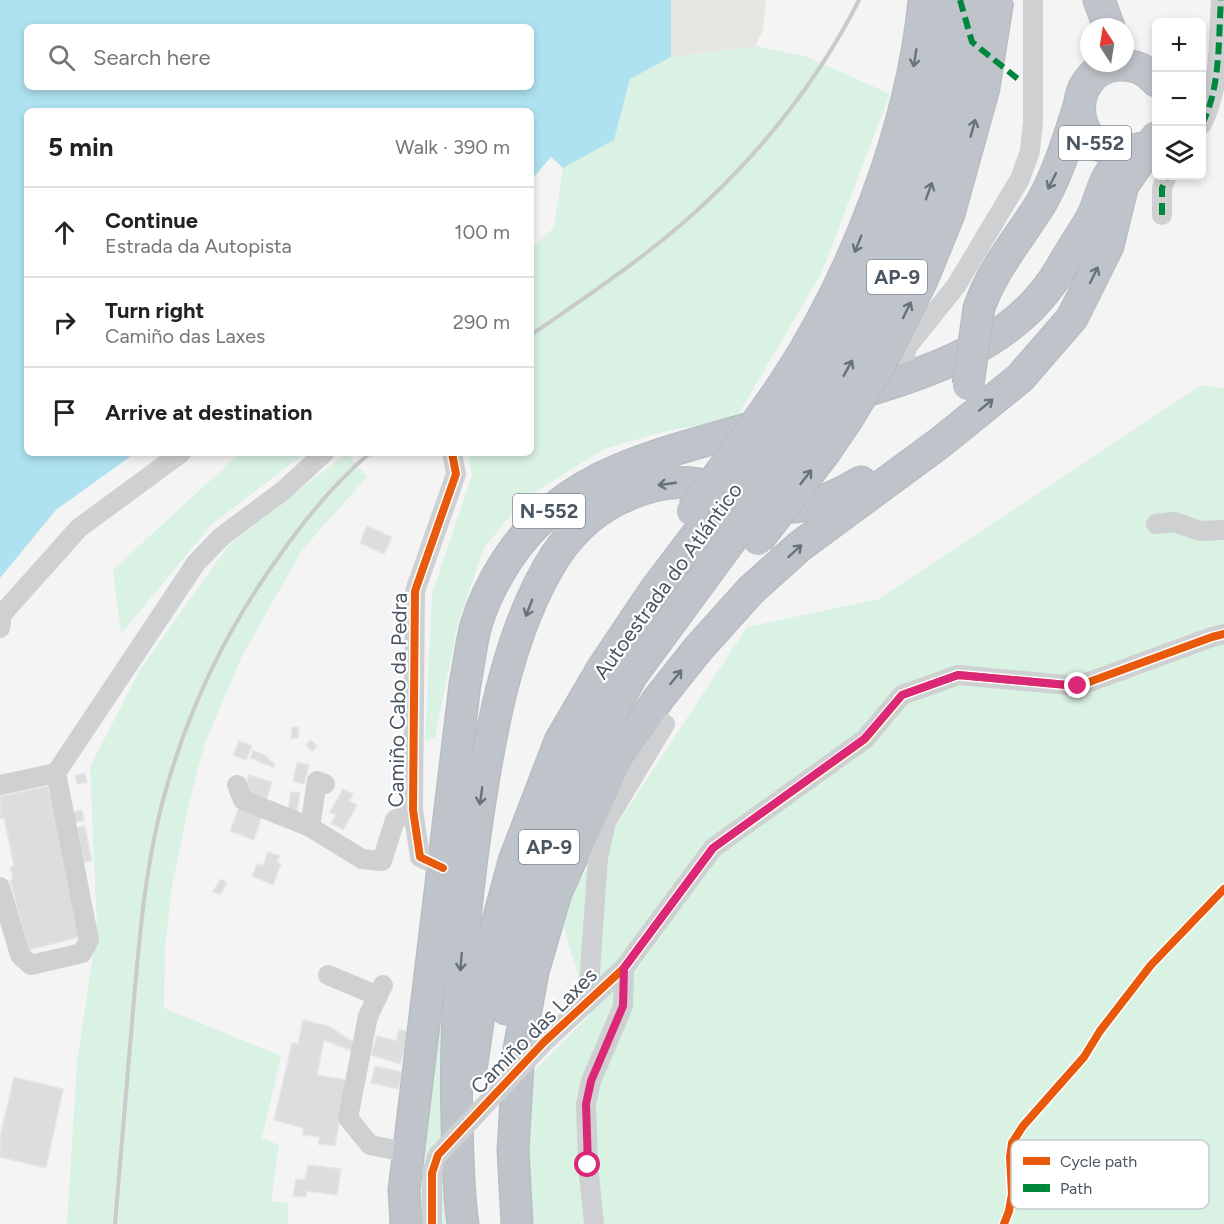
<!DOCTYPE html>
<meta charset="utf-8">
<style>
body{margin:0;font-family:Figtree,sans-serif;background:#f6f6f6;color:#222}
.controls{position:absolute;right:18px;top:18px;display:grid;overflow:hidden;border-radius:9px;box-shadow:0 3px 9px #0003}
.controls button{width:54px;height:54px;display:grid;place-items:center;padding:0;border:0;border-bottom:2px solid #e0e0e0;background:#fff;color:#222;font:30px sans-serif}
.compass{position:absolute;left:1080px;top:18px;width:54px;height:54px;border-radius:50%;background:#fff;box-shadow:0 3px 9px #0003;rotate:348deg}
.stop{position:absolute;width:18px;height:18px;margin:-14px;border:4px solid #db2777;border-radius:50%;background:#fff}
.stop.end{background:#db2777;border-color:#fff;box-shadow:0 2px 6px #0008}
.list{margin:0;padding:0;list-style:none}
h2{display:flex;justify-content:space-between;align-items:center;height:78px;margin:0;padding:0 24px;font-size:26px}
h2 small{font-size:20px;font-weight:400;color:#767676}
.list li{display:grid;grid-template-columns:39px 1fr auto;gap:18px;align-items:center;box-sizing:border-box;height:90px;padding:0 24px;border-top:2px solid #e0e0e0}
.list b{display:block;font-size:22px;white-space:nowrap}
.list p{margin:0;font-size:20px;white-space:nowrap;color:#767676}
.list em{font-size:20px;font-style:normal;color:#767676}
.icon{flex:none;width:33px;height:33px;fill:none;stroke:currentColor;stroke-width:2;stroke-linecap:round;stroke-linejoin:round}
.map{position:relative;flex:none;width:1224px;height:1224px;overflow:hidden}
.search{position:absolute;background:#fff;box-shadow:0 3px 9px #0003;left:24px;top:24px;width:510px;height:66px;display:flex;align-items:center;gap:15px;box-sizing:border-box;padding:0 21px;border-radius:9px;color:#767676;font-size:22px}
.panel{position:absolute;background:#fff;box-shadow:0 3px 9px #0003;left:24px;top:108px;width:510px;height:348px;border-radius:9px}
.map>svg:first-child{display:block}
</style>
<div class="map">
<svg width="1224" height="1224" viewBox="0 0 1224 1224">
<rect width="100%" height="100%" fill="#f4f4f4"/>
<!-- green -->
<g fill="#d9f2e3">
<path d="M755,46l50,10 85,38 -69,180 -86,146 -65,10 -66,19 -79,49 -41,50 -26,75 -23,115 -10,2 7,-146 40,-119 -4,-22h63v-205l23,-20 9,-60 51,-28 16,-61 41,-22z"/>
<path d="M1201,385l23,3v836h-696l-2,-145 64,-64 -31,-103 188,-285 132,-28z"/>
<path d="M240,453h65l-94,72 -90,109 -8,-64z"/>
<path d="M347,453l20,24 -65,73 -60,106 -37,87 -16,61 -17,82 -7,61 -1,61 117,48 -19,82 17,7 -8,56 17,2v21h-221l10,-162 20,-134 -7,-161 49,-96 89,-125z"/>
<path d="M446,960l5,264h-56z"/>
</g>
<!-- sand -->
<path fill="#e7e6e1" d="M671,0h95l-3,30 -8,16 -84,11z"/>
<!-- water -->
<path fill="#aee2f0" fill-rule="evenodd" d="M0,0h671v57l-41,22 -16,61 -51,28 -12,-11 -20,23v-69h-504v342h108l-79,57 -56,68zM27,27h504v60h-504z"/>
<!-- building -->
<g fill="#ddddde" stroke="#e5e6e7" stroke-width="1.5">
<path d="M367,526l25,11 -8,17 -24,-11z"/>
<path d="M292,727l7,1 -1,10h-7z"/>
<path d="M311,740l6,6 -5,5 -6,-6z"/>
<path d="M239,741l13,5 -6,14 -13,-5z"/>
<path d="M253,750l13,6 9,9 -1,3 -23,-10z"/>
<path d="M297,762l12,3 -5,19 -11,-3z"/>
<path d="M85,773l2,9 -10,2 -2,-9z"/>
<path d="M249,775l23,7 -6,19 -23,-7z"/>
<path d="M48,786l36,150 -56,14 -18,-70 3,-1 -3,-12 4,-1 -10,-48 -4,1v-23z"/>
<path d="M343,789l10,5 -4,7 8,4 -14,25 -12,-7 5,-8 -6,-3z"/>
<path d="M291,792l9,1 -3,20 -9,-1z"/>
<path d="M239,807l23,8 -8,25 -24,-9z"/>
<path d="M82,810l2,10 -10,3 -2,-11z"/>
<path d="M85,826l7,35 -9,2 -7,-35z"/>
<path d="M268,852l12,4 -3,6 4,2 -8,21 -21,-9 5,-12 6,2z"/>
<path d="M221,879l6,4 -7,12 -7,-4z"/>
<path d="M303,1020l25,6 29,18 -5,7 -28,-11 -7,35 30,5 -12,66 -17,-2 2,-7 -17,-2v-7l-29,-8 18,-77 6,1z"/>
<path d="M399,1029l11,3 -10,32 -29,-9 6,-19 19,5z"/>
<path d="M375,1066l27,6 -4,17 -27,-6z"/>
<path d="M14,1077l49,12 -17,79 -46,-11v-20z"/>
<path d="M308,1165l33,4 -4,26 -30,-4 -1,6 -13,-1 3,-17 9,1z"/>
</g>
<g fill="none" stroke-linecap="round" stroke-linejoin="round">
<defs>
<g id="highway">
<path d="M1099,0l10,27"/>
<path d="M1142,148c-78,21 -80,-82 -22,-83 15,0 26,4 36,16"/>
<path d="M979,308c13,-38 40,-70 61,-103 18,-31 28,-65 39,-99"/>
<path d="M847,397c81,-25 168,-50 214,-129 10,-17 21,-34 31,-51 6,-12 9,-26 15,-38 5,-9 13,-18 19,-26"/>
<path d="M506,1009l8,-51 18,-67 47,-121 53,-95 113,-154"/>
<path d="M472,1063l15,-102 27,-100 46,-120 42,-72 53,-79 63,-83"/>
<path d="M406,1224l-2,-34 61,-506c4,-20 6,-40 11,-59 7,-23 18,-45 31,-65 61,-94 164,-107 263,-138"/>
<path d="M463,1224c-5,-34 -5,-68 -6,-103 -3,-96 5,-191 18,-286 13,-91 31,-203 81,-280 18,-27 44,-49 74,-61 41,-18 69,-13 110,1 11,3 23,9 34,11 30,6 62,-9 87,-24"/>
<path d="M517,1224l-4,-74 6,-101 14,-77 23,-79 61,-135 42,-60 39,-49 53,-59 49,-44 141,-104 79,-64 52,-60 36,-72 15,-61 33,-47"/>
</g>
</defs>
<!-- highway casing -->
<use href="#highway" stroke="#b9bec3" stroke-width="33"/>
<!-- minor -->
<g stroke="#ced0d2" stroke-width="20">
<path d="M1202,124c19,-37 16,-83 19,-124"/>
<path d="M1162,215v-27l5,-12"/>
<path d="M906,379l-2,-19 3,-13 49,-61 64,-107 10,-28 3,-29v-122"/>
<path d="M1156,524l18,-2 26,9 24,-1"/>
<path d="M0,628l2,-14 77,-86 102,-75"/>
<path d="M56,773l140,-210 25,-26 63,-47 40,-37"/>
<path d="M0,785l56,-12"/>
<path d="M237,785l6,15 67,27 52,32 20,2 13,-41 18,-10"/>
<path d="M310,827l7,-46 8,3"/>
<path d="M443,868l-23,-11 -7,-47 2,-219 41,-117 -4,-21"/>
<path d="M0,887l20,68 11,10 51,-12 7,-13 -33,-167"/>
<path d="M328,975l50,21"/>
<path d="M383,985l-15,31 -20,102 22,27 30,6"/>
<path d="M592,997l-3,-11 9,-129 8,-35 59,-98"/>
<path d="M544,1042l80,-74 89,-120 152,-109 37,-44 56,-20 120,11 134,-49 12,-3"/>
<path d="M432,1224v-51l6,-18"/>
<path d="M594,1224l-6,-59 -2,-61 5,-23 32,-75 1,-38"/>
</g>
<!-- highway -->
<use href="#highway" stroke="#bec4c9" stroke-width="30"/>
<!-- rail -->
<g stroke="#c9cacc" stroke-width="4">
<path d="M531,335c40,-28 81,-55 119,-85 85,-66 160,-153 209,-250"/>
<path d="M115,1224c6,-71 12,-142 18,-213 6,-70 12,-143 30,-211 23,-85 61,-166 112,-238 27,-39 59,-79 95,-109"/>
</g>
<defs>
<g id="highway-bridge">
<path d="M968,385l11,-77"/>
<path d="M732,490c47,-60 91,-123 126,-190 19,-38 34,-78 48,-119 20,-59 36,-119 44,-181"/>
<path d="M692,511c31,-42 62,-83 91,-126 71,-107 129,-257 141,-385"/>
<path d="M745,521l83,-116 68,-123 40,-110 16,-55 15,-80 3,-37"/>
<path d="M758,540l67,-88 23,-34 29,-48 46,-92 26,-64 35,-126 14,-88"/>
</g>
</defs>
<!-- highway-bridge casing -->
<use href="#highway-bridge" stroke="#b9bec3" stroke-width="33" stroke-linecap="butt"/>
<!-- minor-bridge -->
<path stroke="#ced0d2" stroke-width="20" d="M438,1155l106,-113"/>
<!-- highway-bridge -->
<use href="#highway-bridge" stroke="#bec4c9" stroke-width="30"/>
<!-- quiet -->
<g stroke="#00873e" stroke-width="6" stroke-dasharray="12 6" stroke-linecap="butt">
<path d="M960,0l12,42 46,37"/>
<path d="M1202,124c19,-37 16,-83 19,-124"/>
<path d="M1162,215v-27l5,-12"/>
</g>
<defs>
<g id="cycleway">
<path d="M443,868l-23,-11 -7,-47 2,-219 41,-117 -4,-21"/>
<path d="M432,1224v-51l6,-18 106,-113 80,-74 89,-120 152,-109 37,-44 56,-20 120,11 134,-49 12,-3"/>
<path d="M1004,1224l5,-13 3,-17 -2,-37 2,-14 11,-17 61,-69 16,-26 51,-66 73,-76"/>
</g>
</defs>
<!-- cycleway casing -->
<use href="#cycleway" stroke="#fff" stroke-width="11"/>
<!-- cycleway -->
<use href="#cycleway" stroke="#e8590c" stroke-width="8"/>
</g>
<!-- one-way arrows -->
<defs><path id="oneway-shaft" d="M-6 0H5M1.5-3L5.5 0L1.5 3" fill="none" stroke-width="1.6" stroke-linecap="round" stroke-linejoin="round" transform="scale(1.5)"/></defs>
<g stroke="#67727b">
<use href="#oneway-shaft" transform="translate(915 58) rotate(99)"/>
<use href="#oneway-shaft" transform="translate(973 128) rotate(-74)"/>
<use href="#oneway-shaft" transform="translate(1052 181) rotate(117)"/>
<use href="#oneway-shaft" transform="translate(929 191) rotate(-70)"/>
<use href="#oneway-shaft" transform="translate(858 244) rotate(112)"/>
<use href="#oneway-shaft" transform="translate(1094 275) rotate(-64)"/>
<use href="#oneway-shaft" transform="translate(907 310) rotate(-64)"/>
<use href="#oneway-shaft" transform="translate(848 368) rotate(-61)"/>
<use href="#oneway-shaft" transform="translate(986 405) rotate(-39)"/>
<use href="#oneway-shaft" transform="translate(806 477) rotate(-52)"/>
<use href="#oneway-shaft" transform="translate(667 484) rotate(172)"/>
<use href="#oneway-shaft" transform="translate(795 551) rotate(-42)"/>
<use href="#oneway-shaft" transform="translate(529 608) rotate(111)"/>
<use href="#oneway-shaft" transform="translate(676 677) rotate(-51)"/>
<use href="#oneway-shaft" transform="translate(481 796) rotate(98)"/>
<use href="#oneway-shaft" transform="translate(461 962) rotate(95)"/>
</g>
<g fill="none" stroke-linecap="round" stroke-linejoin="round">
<!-- route -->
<path stroke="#db2777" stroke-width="8" d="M588,1165l-2,-61 5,-23 32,-75 1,-38 89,-120 151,-109 38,-44 56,-20 120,11"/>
</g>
<g text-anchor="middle" stroke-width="4.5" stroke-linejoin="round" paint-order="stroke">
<!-- shield labels -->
<g fill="#fff" stroke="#808990" stroke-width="1.5">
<rect x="1059" y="126" width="72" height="34" rx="4.5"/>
<rect x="867" y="260" width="60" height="34" rx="4.5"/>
<rect x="513" y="494" width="72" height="34" rx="4.5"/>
<rect x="519" y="830" width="60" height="34" rx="4.5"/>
</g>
<g font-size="20" font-weight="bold" fill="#4a5661">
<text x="1095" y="150">N-552</text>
<text x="897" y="284">AP-9</text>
<text x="549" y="518">N-552</text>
<text x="549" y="854">AP-9</text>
</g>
<!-- street labels -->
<g font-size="21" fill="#4a5661" stroke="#fff">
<text transform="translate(668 581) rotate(-54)" y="7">Autoestrada do Atlántico</text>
<text transform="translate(398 700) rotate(-89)" y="7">Camiño Cabo da Pedra</text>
<text transform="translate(534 1031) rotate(-45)" y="7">Camiño das Laxes</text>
</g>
</g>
<!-- legend -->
<rect x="1011" y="1140" width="198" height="69" rx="9" fill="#fff" stroke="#c9ccd0" stroke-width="1.5"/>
<rect x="1023" y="1157" width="27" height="8" fill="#e8590c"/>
<rect x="1023" y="1184" width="27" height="8" fill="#00873e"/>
<g font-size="16" fill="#4a5661">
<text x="1060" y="1167">Cycle path</text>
<text x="1060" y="1194">Path</text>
</g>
</svg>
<div class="controls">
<button>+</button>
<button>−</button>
<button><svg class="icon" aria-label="layers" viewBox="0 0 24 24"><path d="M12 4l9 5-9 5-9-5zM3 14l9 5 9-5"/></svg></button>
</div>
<svg class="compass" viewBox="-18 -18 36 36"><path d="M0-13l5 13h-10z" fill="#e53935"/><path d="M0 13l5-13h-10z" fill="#767676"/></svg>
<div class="stop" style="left:588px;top:1165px"></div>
<div class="stop end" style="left:1078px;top:686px"></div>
<div class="search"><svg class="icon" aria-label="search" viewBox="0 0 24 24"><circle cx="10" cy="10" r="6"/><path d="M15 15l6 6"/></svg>Search here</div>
<section class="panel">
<h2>5 min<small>Walk · 390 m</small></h2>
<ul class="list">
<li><svg class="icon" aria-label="ahead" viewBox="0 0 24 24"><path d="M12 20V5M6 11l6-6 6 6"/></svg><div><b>Continue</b><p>Estrada da Autopista</p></div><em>100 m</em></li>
<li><svg class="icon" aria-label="right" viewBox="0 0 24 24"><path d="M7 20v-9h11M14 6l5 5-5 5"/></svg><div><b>Turn right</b><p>Camiño das Laxes</p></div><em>290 m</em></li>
<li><svg class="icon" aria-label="arrive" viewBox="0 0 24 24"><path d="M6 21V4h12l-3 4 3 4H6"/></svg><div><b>Arrive at destination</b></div></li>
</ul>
</section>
</div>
